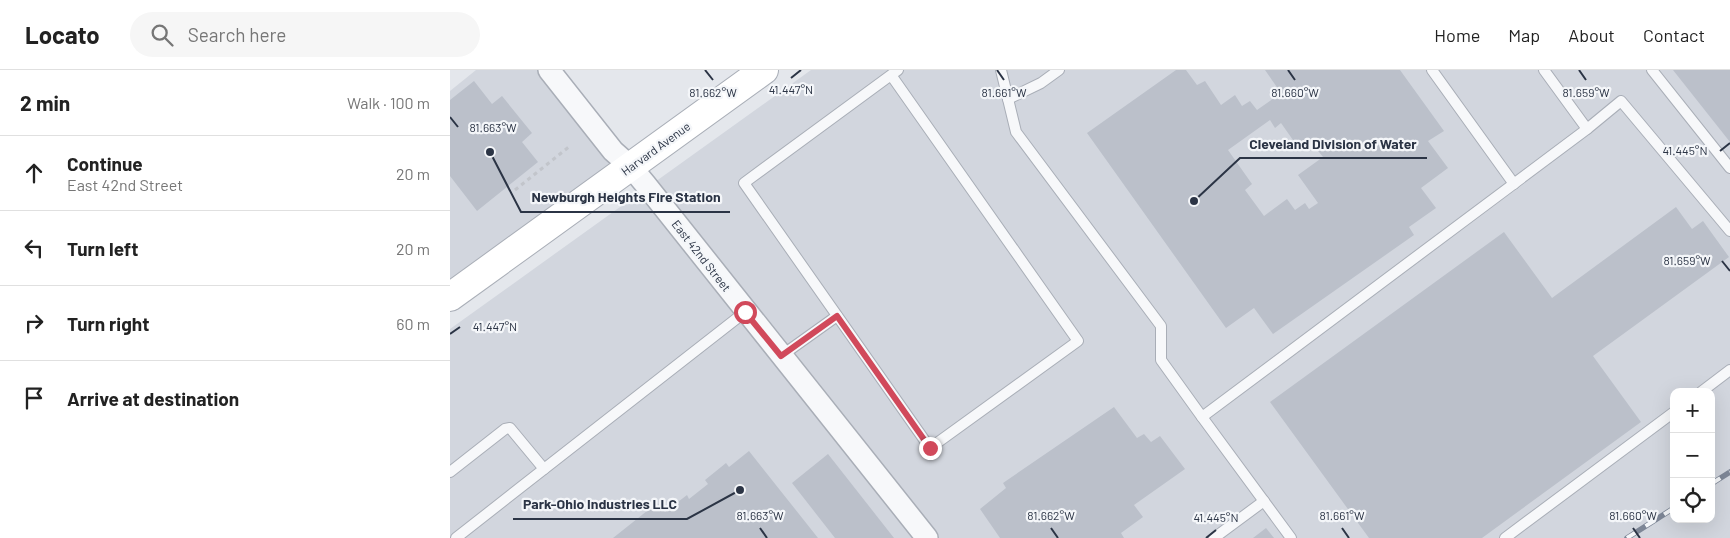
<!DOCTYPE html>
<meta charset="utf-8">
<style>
body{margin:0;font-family:Barlow,sans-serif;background:#f6f6f6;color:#222}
.controls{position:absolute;right:15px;bottom:15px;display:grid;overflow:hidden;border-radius:10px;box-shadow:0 5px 20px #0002}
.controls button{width:45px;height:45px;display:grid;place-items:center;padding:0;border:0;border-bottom:1px solid #e0e0e0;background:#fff;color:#222;font:25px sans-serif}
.stop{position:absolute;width:15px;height:15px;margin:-11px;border:4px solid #d1495b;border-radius:50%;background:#fff}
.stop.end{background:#d1495b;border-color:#fff;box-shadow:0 1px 5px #0008}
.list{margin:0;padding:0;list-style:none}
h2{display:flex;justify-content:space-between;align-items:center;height:65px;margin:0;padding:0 20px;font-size:21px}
h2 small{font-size:16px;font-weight:400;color:#767676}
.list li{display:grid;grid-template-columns:32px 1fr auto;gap:15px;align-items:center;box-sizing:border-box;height:75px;padding:0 20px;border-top:1px solid #e0e0e0}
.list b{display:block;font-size:19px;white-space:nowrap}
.list p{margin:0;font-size:16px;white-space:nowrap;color:#767676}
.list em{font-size:16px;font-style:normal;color:#767676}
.icon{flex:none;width:28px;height:28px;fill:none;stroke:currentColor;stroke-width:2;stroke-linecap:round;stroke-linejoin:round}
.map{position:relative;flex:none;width:1280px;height:468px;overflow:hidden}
header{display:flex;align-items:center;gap:30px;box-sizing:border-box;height:70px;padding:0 25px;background:#fff;border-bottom:1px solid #e0e0e0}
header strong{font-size:24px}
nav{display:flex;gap:28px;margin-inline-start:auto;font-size:18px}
.search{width:350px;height:45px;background:#f6f6f6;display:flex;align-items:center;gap:12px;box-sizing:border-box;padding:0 18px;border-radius:28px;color:#767676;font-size:19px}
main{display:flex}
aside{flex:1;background:#fff}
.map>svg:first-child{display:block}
</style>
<header>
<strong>Locato</strong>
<div class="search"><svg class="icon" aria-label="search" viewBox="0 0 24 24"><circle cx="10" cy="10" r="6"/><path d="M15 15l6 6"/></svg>Search here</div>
<nav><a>Home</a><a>Map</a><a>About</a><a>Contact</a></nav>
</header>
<main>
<aside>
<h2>2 min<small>Walk · 100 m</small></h2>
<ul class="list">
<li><svg class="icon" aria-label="ahead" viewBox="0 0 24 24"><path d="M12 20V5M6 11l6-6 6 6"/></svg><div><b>Continue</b><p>East 42nd Street</p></div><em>20 m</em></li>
<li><svg class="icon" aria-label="left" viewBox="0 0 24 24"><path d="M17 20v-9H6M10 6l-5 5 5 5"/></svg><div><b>Turn left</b></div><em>20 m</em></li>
<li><svg class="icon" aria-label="right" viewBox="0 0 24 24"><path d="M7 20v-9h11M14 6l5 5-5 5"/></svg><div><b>Turn right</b></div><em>60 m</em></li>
<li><svg class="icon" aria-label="arrive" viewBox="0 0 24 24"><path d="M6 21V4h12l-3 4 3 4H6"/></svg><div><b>Arrive at destination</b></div></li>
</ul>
</aside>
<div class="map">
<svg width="1280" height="468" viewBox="0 0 1280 468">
<rect width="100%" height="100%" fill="#e4e7ec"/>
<!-- built -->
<g fill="#d2d6de" fill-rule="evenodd">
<path d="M26,0h74l81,97 -181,130v-206z"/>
<path d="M361,0h919v468h-1280v-209zM1224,322h37v127h-37z"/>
</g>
<!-- building -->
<g fill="#bbc0ca" fill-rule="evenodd">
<path d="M726,0h10l11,15 8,-4 16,24 14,-10 7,11 8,-5 7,9 24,-17 -16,-23h135l44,61 -16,10 20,27 -27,20 15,20 -27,19 5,8 -141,99 -19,-26 -28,20 -139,-195zM820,50l5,8 6,-5 19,27 11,-8 12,15 -25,18 20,28 -9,6 -4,-6 -10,7 -8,-11 -23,17 -19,-26 7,-6 -24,-34z"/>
<path d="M1223,0h57v72z"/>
<path d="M24,11l18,23 10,-8 30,37 -10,9 16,20 -61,49 -27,-35v-76z"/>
<path d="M1226,137l16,22 11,-8 26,36 -136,99 48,66 -159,116h-113l-99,-136 234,-170 48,66z"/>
<path d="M664,337l23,31 7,-4 7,8 9,-6 25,33 -51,36 9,12 -22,16 3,5h-124l-20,-29 26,-21 -3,-5z"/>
<path d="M299,381l69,87h-205l44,-35 8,9 22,-17 2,4 19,-15 -3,-4 21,-17 3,4z"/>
<path d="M378,384l66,84h-59l-43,-55z"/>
<path d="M816,458l8,10h-21z"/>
</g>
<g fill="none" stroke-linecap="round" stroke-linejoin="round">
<defs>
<g id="service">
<path d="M551,0l15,62 145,194v34l41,57 385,-288 -43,-59"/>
<path d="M982,0l82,114"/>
<path d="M1202,0l78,98"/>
<path d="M441,5l187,266 -148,107 -186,-265 147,-108 7,-5"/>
<path d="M558,29l33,-16 18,-13"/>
<path d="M1137,59l34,-28 109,130"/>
<path d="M331,286l56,-40"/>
<path d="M1251,322l29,-22"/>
<path d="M752,347l89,121"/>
<path d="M94,399l201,-157"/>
<path d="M0,402l55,-43 5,-1 34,41 -88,69"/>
<path d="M764,468l50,-37"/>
<path d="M1055,468l169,-126"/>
</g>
<path id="minor" d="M99,0l64,81 18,16 15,18 281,353"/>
<path id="secondary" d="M0,227l314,-227"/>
</defs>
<!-- service casing -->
<use href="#service" stroke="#a9aeb7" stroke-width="12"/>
<!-- minor casing -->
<use href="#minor" stroke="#a9aeb7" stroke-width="24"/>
<!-- secondary casing -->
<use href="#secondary" stroke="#a9aeb7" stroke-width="30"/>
<!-- path -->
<path stroke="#c2c5cb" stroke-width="3" stroke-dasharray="4 4" stroke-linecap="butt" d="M65,120l55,-44"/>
<!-- service -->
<use href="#service" stroke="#f7f8fa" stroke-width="10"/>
<!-- minor -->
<use href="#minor" stroke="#f7f8fa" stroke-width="21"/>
<!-- secondary -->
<use href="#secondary" stroke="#fff" stroke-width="28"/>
<defs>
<g id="rail">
<path d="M1261,414l19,-12"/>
<path d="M1177,468l47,-30"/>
</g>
</defs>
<!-- rail casing -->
<use href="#rail" stroke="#7d8696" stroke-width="5.5"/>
<!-- rail -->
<use href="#rail" stroke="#f4f6f9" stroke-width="4" stroke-dasharray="11" stroke-linecap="butt"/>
</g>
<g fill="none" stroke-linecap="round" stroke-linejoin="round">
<!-- route -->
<path stroke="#d1495b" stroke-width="6" d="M295,242l36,44 56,-40 93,132"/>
</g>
<!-- ticks -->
<path fill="none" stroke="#2b3445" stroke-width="2" d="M255,0l8,10M547,0l7,10M838,0l7,10M1129,0l7,10M341,8l10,-8M0,47l8,10M1270,81l10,-8M1272,191l8,10M0,264l10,-7M310,458l7,10M601,458l7,10M892,458l7,10M1183,458l7,10M756,468l10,-8"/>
<g text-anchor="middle" stroke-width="4.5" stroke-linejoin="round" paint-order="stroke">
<!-- street labels -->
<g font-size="12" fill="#2b3445" stroke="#f4f6f9">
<text transform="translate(206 79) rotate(-36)" y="4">Harvard Avenue</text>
<text transform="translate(251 186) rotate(52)" y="4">East 42nd Street</text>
</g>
</g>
<g font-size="12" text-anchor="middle" fill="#2b3445" stroke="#f4f6f9" stroke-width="4.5" stroke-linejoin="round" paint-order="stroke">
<text x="341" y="24">41.447°N</text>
<text x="263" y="27">81.662°W</text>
<text x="554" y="27">81.661°W</text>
<text x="845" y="27">81.660°W</text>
<text x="1136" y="27">81.659°W</text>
<text x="43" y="62">81.663°W</text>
<text x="1235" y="85">41.445°N</text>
<text x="1237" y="195">81.659°W</text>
<text x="45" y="261">41.447°N</text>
<text x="310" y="450">81.663°W</text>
<text x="601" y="450">81.662°W</text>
<text x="892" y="450">81.661°W</text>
<text x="1183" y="450">81.660°W</text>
<text x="766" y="452">41.445°N</text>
</g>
<!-- callouts -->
<path fill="none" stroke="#2b3445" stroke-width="2" d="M744 131L790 88H977M40 82L71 142H280M290 420L237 449H63"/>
<g fill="#2b3445" stroke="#f4f6f9" stroke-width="2">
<circle cx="744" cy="131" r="5"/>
<circle cx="40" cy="82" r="5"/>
<circle cx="290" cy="420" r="5"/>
</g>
<g font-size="14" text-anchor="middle" font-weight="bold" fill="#2b3445" stroke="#f4f6f9" stroke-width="4.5" stroke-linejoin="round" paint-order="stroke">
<text x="883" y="79">Cleveland Division of Water</text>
<text x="176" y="132">Newburgh Heights Fire Station</text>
<text x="150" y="439">Park-Ohio Industries LLC</text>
</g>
</svg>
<div class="controls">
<button>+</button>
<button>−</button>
<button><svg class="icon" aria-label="locate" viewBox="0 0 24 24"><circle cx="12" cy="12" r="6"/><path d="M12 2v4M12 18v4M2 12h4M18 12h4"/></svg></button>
</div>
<div class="stop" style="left:295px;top:242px"></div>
<div class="stop end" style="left:480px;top:378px"></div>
</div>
</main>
